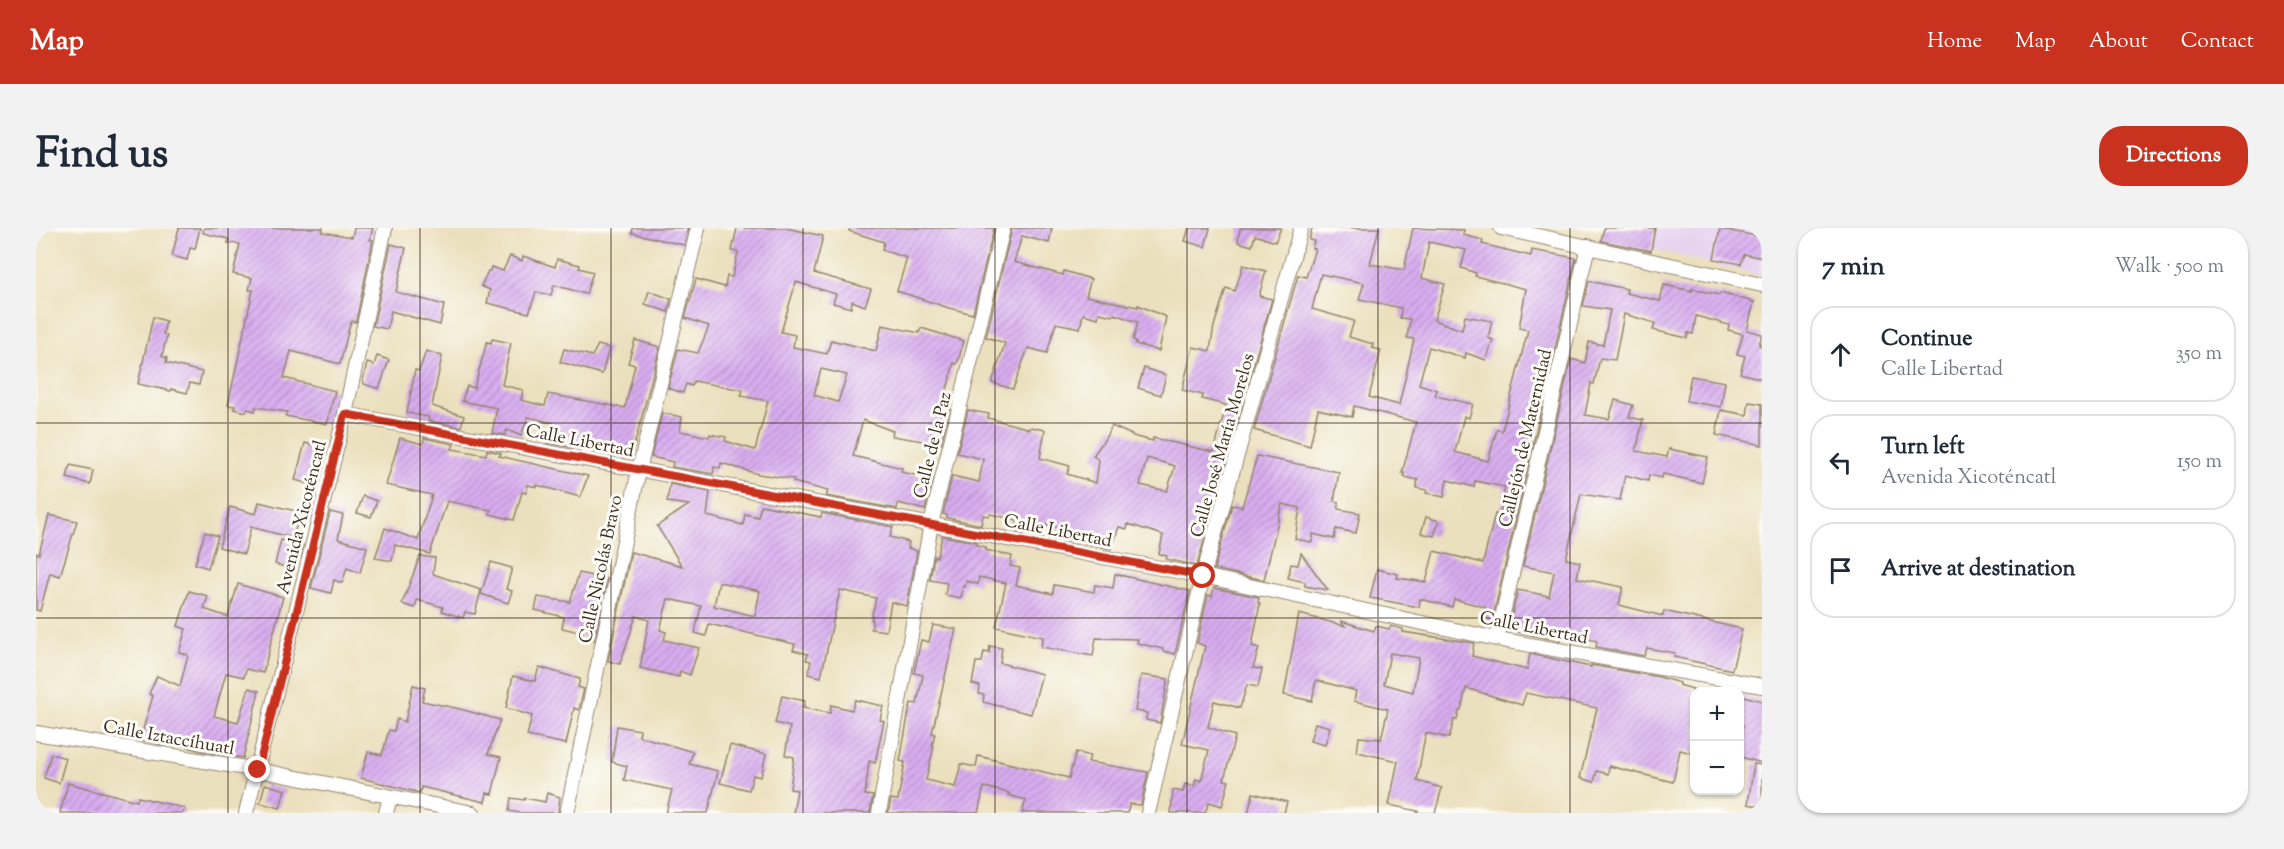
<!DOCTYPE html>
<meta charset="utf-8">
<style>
body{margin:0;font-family:"Sorts Mill Goudy",serif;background:#f2f2f3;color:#1f2937}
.controls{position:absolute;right:18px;bottom:18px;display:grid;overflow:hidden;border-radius:12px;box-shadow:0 2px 4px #0004}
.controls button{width:54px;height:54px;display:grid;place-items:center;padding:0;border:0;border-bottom:2px solid #e0e1e3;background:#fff;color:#1f2937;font:30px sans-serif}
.stop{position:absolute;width:18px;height:18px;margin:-14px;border:4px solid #c8321e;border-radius:50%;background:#fff}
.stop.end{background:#c8321e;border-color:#fff;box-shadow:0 2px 6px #0008}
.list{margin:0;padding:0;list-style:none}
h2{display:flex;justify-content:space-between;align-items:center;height:78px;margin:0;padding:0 24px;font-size:26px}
h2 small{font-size:20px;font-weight:400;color:#747a83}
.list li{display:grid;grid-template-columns:39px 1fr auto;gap:18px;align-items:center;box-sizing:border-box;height:96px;margin:0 12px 12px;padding:0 12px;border:2px solid #e0e1e3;border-radius:24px}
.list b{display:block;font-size:22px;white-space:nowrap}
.list p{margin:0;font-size:20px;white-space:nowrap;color:#747a83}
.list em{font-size:20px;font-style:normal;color:#747a83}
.icon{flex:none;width:33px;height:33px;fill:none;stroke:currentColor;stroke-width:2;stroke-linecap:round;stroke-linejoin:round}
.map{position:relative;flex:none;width:1726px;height:585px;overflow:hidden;border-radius:24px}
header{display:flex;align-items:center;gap:36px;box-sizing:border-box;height:84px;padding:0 30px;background:#c8321e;color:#fff}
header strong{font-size:28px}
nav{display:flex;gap:33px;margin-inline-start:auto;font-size:21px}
.intro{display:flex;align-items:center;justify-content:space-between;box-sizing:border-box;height:144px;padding:0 36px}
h1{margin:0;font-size:42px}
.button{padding:15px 27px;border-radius:24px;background:#c8321e;color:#fff;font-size:21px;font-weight:700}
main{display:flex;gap:36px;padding:0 36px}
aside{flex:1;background:#fff;border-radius:24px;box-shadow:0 2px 4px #0004}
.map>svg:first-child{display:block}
</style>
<header>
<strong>Map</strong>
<nav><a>Home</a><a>Map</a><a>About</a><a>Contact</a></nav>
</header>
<div class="intro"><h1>Find us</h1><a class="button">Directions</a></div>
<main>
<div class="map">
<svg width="1726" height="585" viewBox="0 0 1726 585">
<defs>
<pattern id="building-hatch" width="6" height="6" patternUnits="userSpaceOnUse" patternTransform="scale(1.5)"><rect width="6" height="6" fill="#d9adf1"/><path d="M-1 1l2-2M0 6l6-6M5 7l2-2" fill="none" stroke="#b18dc3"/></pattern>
</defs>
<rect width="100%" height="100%" fill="#fdfcf7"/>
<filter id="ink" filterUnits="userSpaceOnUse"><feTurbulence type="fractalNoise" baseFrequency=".0167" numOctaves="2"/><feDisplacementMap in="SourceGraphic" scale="12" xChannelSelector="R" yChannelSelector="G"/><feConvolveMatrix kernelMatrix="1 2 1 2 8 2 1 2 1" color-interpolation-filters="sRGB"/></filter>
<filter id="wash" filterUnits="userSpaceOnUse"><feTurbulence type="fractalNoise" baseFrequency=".008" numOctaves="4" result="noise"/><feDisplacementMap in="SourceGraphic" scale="24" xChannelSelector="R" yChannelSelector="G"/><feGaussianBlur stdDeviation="1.35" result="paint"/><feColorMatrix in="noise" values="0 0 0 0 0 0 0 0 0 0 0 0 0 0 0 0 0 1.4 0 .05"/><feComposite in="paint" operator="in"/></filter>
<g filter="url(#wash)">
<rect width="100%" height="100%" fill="#ebe0bd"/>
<!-- built -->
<path fill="#e7d2ef" d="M1622,0h104v48l-109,-27z"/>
<g id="blocks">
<!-- building -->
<g fill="url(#building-hatch)" fill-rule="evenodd">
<path d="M143,0h21l-5,21 -5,-1 -3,12 -15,-4z"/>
<path d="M168,0h119l-1,4 30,5 2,-9h19l-3,12h3l-17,82 -4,-1 -2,3 -10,40 -49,-13 -7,27 51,13 -8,33 -42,-8 2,-4 -31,-5 -1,4 -8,-2 -1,3 -12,-3 1,-3 -7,-1 25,-115h-4l3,-12 -19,-4 7,-30 -12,-1 1,-4 -26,-6z"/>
<path d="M597,0h55l-4,17 -52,-12z"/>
<path d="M701,0h49l37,8 -9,37 57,16 -6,17 -13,-5 -1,7 -18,-5 3,-9 -40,-12 -15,50 14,3 -2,12 34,7 4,-14 45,11 6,-26 37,8 2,-5 43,13 -7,23 -3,-1 -10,38 1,4 5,1 -9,38 -49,-8 1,-5 -30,-11 -10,36 49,12 -1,4 32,7 -8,31 -27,-7 -1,6 -71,-13 2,-5 -35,-9 1,-3 -36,-5 -37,-11 -1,5 -6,-1 -1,7 -41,-7 1,-5 -22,-5 11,-44 20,4 -2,14 29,6 1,-3 16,3 -1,4 30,9 13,-49 -27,-5 2,-6 -49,-9 -2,5 -6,-2 -3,9 -15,-5 10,-39 20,4 11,-27 -24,-8 11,-39 29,8 2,-11 5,1 6,-25 -6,-1zM785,141l26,6 -9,27 -24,-7z"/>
<path d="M814,0h144l-21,86 -24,-6 -52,-17 10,-33 -25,-8 2,-8 -35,-11z"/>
<path d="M976,0h40l-3,15 -27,-7 -8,26 49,13 1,-4 27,8 -5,17 52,11v-2l28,12 -7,34 -23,-7v-3l-3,-1 5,-18 -24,-8 -1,2 -14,-3 -1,5 -15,-4 -3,14 -24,-5 -9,30 -19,-5 -15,41 -21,-6 13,-40 -19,-6z"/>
<path d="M1153,0h21l-5,19 -20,-6z"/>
<path d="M1204,0h41l-6,14 -20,-7 -3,11 -14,-4z"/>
<path d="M1276,0h67l-9,36 34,6 9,-42 51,2 -1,5 20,5 -1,4 49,12 1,-6 44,8 -85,368 -6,-1 4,-14 -4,-2v-2l-31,-8 -2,8 -32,-8 -1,8 -49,-9 7,-29 21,5 -1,4 29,4 8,-31 49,12 12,-49 5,1 5,-28 -30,-6 -1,6 -27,-7 -3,17 -18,-4 1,-3 -11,-2 2,-8 -14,-3v-4h-2l14,-51 -62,-16 -2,11 -34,-8 -8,37 -56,-16 44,-155 8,2 9,-28 -3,-1 2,-7 -5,-1zM1393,14l37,8 -5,18 15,5 -1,3 51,13 -7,39 9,2 -26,101 -5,-2 -9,32 -33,-9 9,-36 5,2 4,-14 -38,-8 2,-6 -18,-6 10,-37 36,11 1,-5 20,7 7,-20 -5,-2 4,-17 -27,-5 -3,14 -28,-10 11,-36 -23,-6zM1285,46l43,9 -5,16 42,9 -1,10 10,1 -3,19 7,1 -15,66 -30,-8 12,-47 -9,-2 1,-4 -24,-7 5,-16 -42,-12z"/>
<path d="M1568,0h51l-4,23 -50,-10z"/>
<path d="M1684,1l42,8v21l-18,-4 -3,10 -27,-5z"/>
<path d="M355,16l15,4 -10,44 48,13 -4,20 -49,-14 -4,18 -14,-3z"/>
<path d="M474,28l12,5 1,-5 32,11 2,-8 23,6 -1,3 14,4 -7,22 -32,-9 -3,10 -15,-3 -7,21 -42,-10 3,-13 -9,-4 7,-15h2l1,-4 12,4z"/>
<path d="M1207,37l23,6 -7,25 13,3 -75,267 -31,-7 1,-3 -8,-2 4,-19 -35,-11 -1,5 -8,-2 -8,22 -51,-11 2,-9 -31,-7 -3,12 -13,-3 3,-11 -28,-6 -1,2 -6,-1 -2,10 -34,-7v-3l-4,-1 9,-38 27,6 4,-23 -26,-6 11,-43 21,4 -1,4 42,11 1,-2 14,3 -5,28 30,8 -3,8 29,9 3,-23 -6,-4 11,-16 8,-14 24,11 17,4v-3l61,14 12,-47 -24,-6 1,-4 -21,-5 11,-43 17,4 4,-25 12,-38 9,3zM1111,230l28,8 -8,25 -27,-6z"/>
<path d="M1553,53l38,8 -1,4 34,8 4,-16 28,6v-2l27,6 1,-2 34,9 -7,28 15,4 -3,11 3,1v33l-22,-6 5,-17 -8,-2 6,-20 -15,-4 1,-5 -33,-9 -3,18 -5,-1 -1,5 -34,-8 2,-7 -31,-9 -9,46 -15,-2 -6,26 -3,-1 -6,32 24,4 6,-19 18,5 -4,12 14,3 -7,31 31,6 2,-8 39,8 -6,26 -39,-9 -1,4 -13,-3 -1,6 -23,-6 -5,25 -39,-6 -15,65 14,3 -3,16 46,9 -4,18 44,11 1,-5 78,18 -10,41 -58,-13 1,-4 -28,-5 -3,8 -48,-9 1,-6 -35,-8 -2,8 -52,-11 10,-40 31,6 5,-24 -31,-6 48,-207 14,4 4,-21 14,3 7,-35 -27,-4z"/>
<path d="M613,63l22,8 -3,13 -23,-8z"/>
<path d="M117,89l13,4 -3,13 4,1 -5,21 5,2 -1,5 36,9 -3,13 -9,-2 -3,10 -16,-4v2l-33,-7z"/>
<path d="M456,111l19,4 -9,42 21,5 -2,10 24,6 3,-12 77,14 10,-43 -7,-2 7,-23 25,7 -29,111 -84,-15 6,-20 -25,-6 -7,19 -14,-6 -2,5 -13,-2 5,-25 -35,-7 5,-15 7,2 13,-46 4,1z"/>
<path d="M562,117l11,3 -7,26 -42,-12 4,-13 28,7z"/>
<path d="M390,123l16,5 -10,50 32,10 -3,11 -33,-6 1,-4 -22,-4 8,-43 4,1z"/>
<path d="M341,128l12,4 -10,29 -15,-5 -1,-4 4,-17 7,2z"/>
<path d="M1108,140l22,7 -5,20 -23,-7z"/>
<path d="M1655,148l34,6 -4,25 -35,-6z"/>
<path d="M1713,174l13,2v41l-46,-10 5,-25 26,5z"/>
<path d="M364,210l23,6 1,-6 30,6 -2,5 34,6 1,-5 14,3 -2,3 89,20 -8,21 -43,-12v2l-9,-2 -2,8 -4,-1 -8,28 -24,-6 1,-4 -44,-9 -17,53 -35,-9 -3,16 -17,-3 10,-30 33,12 14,-45 -46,-10z"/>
<path d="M269,215l15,4 -11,37 -14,-4z"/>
<path d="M1221,228l82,16 -5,29 5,1 -1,7 22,4 -4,20 -20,-4 -2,10 -21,-5 -1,8 -17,-3 5,-31 -18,-4 -18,76 -50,-11 18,-64 10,2z"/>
<path d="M34,237l23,5 -3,14 -23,-6z"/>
<path d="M634,256l40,8 -3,24 36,9 2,-11 13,3 3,-12 60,12 1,-4 71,14 -3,10 19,5 -1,6 9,3 -10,55 -16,-4 -5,29 -15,-2 2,-9 -2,-1 5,-21 -36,-8 -19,87 -13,-3 3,-13 -5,-1 2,-6 -15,-4 2,-6 -86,-20 -3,12 -11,-3 6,-27 -33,-7 -8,31 6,2 -2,8 35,8 -9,27 -10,-4 -1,6 -39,-9 9,-48 -13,-4 -16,48 -12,-3 23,-109 51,14 -25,-40 32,-21 -22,-3zM683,354l41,9 -5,25 -41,-10z"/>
<path d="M327,268l14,5 -6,16 -14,-4z"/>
<path d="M223,274l41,10 -7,26 -42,-11 -7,27 -25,-7 11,-40 26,7z"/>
<path d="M294,284l13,3 -5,24 29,8 -7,26 -13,-5 -5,15 -8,-3 -3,13 -20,-5z"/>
<path d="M13,287l28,6 -17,55 -10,-3 -10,38 -4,-1v-57l3,1z"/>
<path d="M1390,289l13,4 -5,15 -13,-3z"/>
<path d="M169,304l13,4 -10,32 -13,-4z"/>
<path d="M906,308l35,6 -1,3 10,2 -1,3 27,6 -2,10 10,2 -4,17 37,9 1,-9 40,7 1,-7 18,3 2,-14 75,17 -15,63 -12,-3v-2l-26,-6 1,-4 -42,-1 -3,18 -52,-9 2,-10 -47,-10 10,-44 -27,-6 -1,7 -12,-3 -1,6 -2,-1 -2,12 -16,-3 2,-12 -17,-3 4,-24 3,1z"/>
<path d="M245,312l22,5 -3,12 -8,-2 -4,13 -13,-4z"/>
<path d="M1265,325l16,22 11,15 -23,-4v-4l-17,-4 3,-14 7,1z"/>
<path d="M384,328l15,2 -2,16 48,16 -6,24 -10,-2 -2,6 -21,-7 1,-4 -26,-7 -2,8 -13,-4z"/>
<path d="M455,334l21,6 -6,21 6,2 -4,12 -27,-9z"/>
<path d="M543,345l28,6 -13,61 -12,-3 1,-4 -21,-5 2,-11 -29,-7 3,-13 32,5z"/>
<path d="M202,356l45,13 -20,76 -17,-4 -2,8 -18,-4 -12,43 24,6 11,-34 10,3 -16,67 -42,-7 -26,-8 -1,4 -34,-7 13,-44 -4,-2 8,-18 23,10 8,-31 -9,-3 7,-23 -8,-3 11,-35 19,5 -4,13 24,8z"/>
<path d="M1178,360l45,9 -1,6h2l-8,43 7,2 -6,20 9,1 -4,18 -11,-2 -7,23 -26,-7 -6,26 27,9 -11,44 5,1 -7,25 -13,-4 -4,11h-34l2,-23 10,2 2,-8 9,2 2,-7 5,2 8,-31 -27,-6 23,-98 -8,-3 11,-48 4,1z"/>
<path d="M1263,386l46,12 -4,-5 33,10 2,-5 13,3 2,-3 12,3v3l71,11 -2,13 55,14 3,-16 61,13v-2l68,12 21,6 -1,2 14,4 -2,7h4v58l-15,-4 -7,32 -64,-16 -1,8 -11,-3 -3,11 -14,-4 17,-70 -71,-15 -4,12 -56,-17 -5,22h-2l-2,10h-3l-5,18 -23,-5 -1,3 -8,45 25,7 -7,25h-18l1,-2 -29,-6 9,-44 -41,-9 2,-15 22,2 7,-30 -34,-8 2,-10 -40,-11 -4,21 -28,-6zM1354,425l29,5 -6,34 -29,-8z"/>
<path d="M897,397l23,4 -24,104 3,1 -3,11 2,1 -8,34 29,7 6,-23 15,3 2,-11 91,22 7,-26 14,4 -2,6 60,10 -7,33 -11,-1 -3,9h-105l4,-13 -18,-5 1,-2 -25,-6 -6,26h-90l3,-14 7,1 7,-38 -5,-1 9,-50 2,-8 6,1 6,-29 -9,-2 7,-33 8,2z"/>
<path d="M954,418l12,2 -2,15 42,11 -11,40 -48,-12 1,-7 -5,-1 1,-8 -8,-2 4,-22h6l2,-10 5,1z"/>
<path d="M503,439l41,12 -2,8 6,2 -5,21 -5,-2 -8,36 -39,-8 5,-20 -26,-8 7,-32 22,5z"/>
<path d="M1105,447l27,4 -8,44 -14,-3 1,-7 -12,-2z"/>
<path d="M377,457l12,3 -3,13 38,8 40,11 -12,34 13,3 -9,37 -5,-1 -2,9 -64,-15 -1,6 -59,-15 7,-26 14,3 7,-25 5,1 3,-12 8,3z"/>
<path d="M1704,467l22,6v62l-22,-6v-17l3,-15 -3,-1z"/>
<path d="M746,468l23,5 -2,7 27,5 1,-8 21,5 3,-10 28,6 -3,14 4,1 -9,42 -6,-2 -4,34 8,1 -3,17h-77l4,-23 -7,-1 4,-32 -9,-2 5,-28 -15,-4z"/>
<path d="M1279,495l15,4 -5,18 -15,-4z"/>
<path d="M581,498l23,4 -1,6 54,16 -4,12 29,7 -10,42h-42l6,-23 -48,-10 3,-14 -15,-4z"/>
<path d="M694,517l36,9 -5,23 -8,-2 -4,15 -29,-7z"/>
<path d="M15,526l15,4 -7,25 -15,-5z"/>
<path d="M1718,536l8,1v42l-14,-3z"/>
<path d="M32,555l69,18 1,-4 46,11 -1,5h-123z"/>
<path d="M229,556l20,6 -5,18 -20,-5z"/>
<path d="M511,565l13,4 -2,16h-38l-11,-2 2,-13 13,2 1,-2 20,4z"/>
<path d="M1217,565l34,9 -3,11h-36z"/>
</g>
</g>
</g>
<g filter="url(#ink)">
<use href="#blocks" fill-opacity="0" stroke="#93856e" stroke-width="1.5"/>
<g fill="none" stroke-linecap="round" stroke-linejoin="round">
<defs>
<g id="street">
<path d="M1465,0l261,57"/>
<path d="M309,186l858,162 294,63 265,47"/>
<path d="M1461,411l91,-393"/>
<path d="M0,505l222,37 215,43"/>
<path d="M210,585l99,-399 40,-186"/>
<path d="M350,585l4,-16"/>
<path d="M531,585l72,-343 59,-242"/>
<path d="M843,585l52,-289 72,-296"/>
<path d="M1112,585l55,-237 98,-348"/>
</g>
</defs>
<!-- street casing -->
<use href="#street" stroke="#93856e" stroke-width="16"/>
<!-- street -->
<use href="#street" stroke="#fff" stroke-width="14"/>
</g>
</g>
<g fill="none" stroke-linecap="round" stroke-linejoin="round" filter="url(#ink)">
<!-- route -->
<path stroke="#c8321e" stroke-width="8" d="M222,542l87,-356 858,162"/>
</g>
<!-- grid -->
<path fill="none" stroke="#3b2a1e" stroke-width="1.5" stroke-opacity="0.55" d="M192,0v585M384,0v585M575,0v585M767,0v585M959,0v585M1151,0v585M1342,0v585M1534,0v585M0,195h1726M0,390h1726"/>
<g text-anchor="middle" stroke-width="6" stroke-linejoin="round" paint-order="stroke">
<!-- street labels -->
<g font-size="18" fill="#3b2a1e" stroke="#fdfcf7">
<text transform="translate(1489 210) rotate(-77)" y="6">Callejón de Maternidad</text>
<text transform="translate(544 212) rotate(11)" y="6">Calle Libertad</text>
<text transform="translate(896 217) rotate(-76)" y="6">Calle de la Paz</text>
<text transform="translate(1186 217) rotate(-74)" y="6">Calle José María Morelos</text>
<text transform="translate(265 289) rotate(-76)" y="6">Avenida Xicoténcatl</text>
<text transform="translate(1022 302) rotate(11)" y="6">Calle Libertad</text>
<text transform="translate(564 341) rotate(-78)" y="6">Calle Nicolás Bravo</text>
<text transform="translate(1498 399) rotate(11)" y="6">Calle Libertad</text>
<text transform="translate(133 509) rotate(10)" y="6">Calle Iztaccíhuatl</text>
</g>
</g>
</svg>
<div class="controls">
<button>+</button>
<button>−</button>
</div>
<div class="stop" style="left:1167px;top:348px"></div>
<div class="stop end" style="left:222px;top:542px"></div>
</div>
<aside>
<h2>7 min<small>Walk · 500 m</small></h2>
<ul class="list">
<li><svg class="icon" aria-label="ahead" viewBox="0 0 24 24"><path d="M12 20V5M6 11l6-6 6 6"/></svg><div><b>Continue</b><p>Calle Libertad</p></div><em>350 m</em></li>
<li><svg class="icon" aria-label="left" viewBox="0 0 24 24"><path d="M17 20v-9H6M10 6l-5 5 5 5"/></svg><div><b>Turn left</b><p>Avenida Xicoténcatl</p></div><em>150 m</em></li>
<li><svg class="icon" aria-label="arrive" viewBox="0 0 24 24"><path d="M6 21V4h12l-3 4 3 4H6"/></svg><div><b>Arrive at destination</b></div></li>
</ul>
</aside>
</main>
